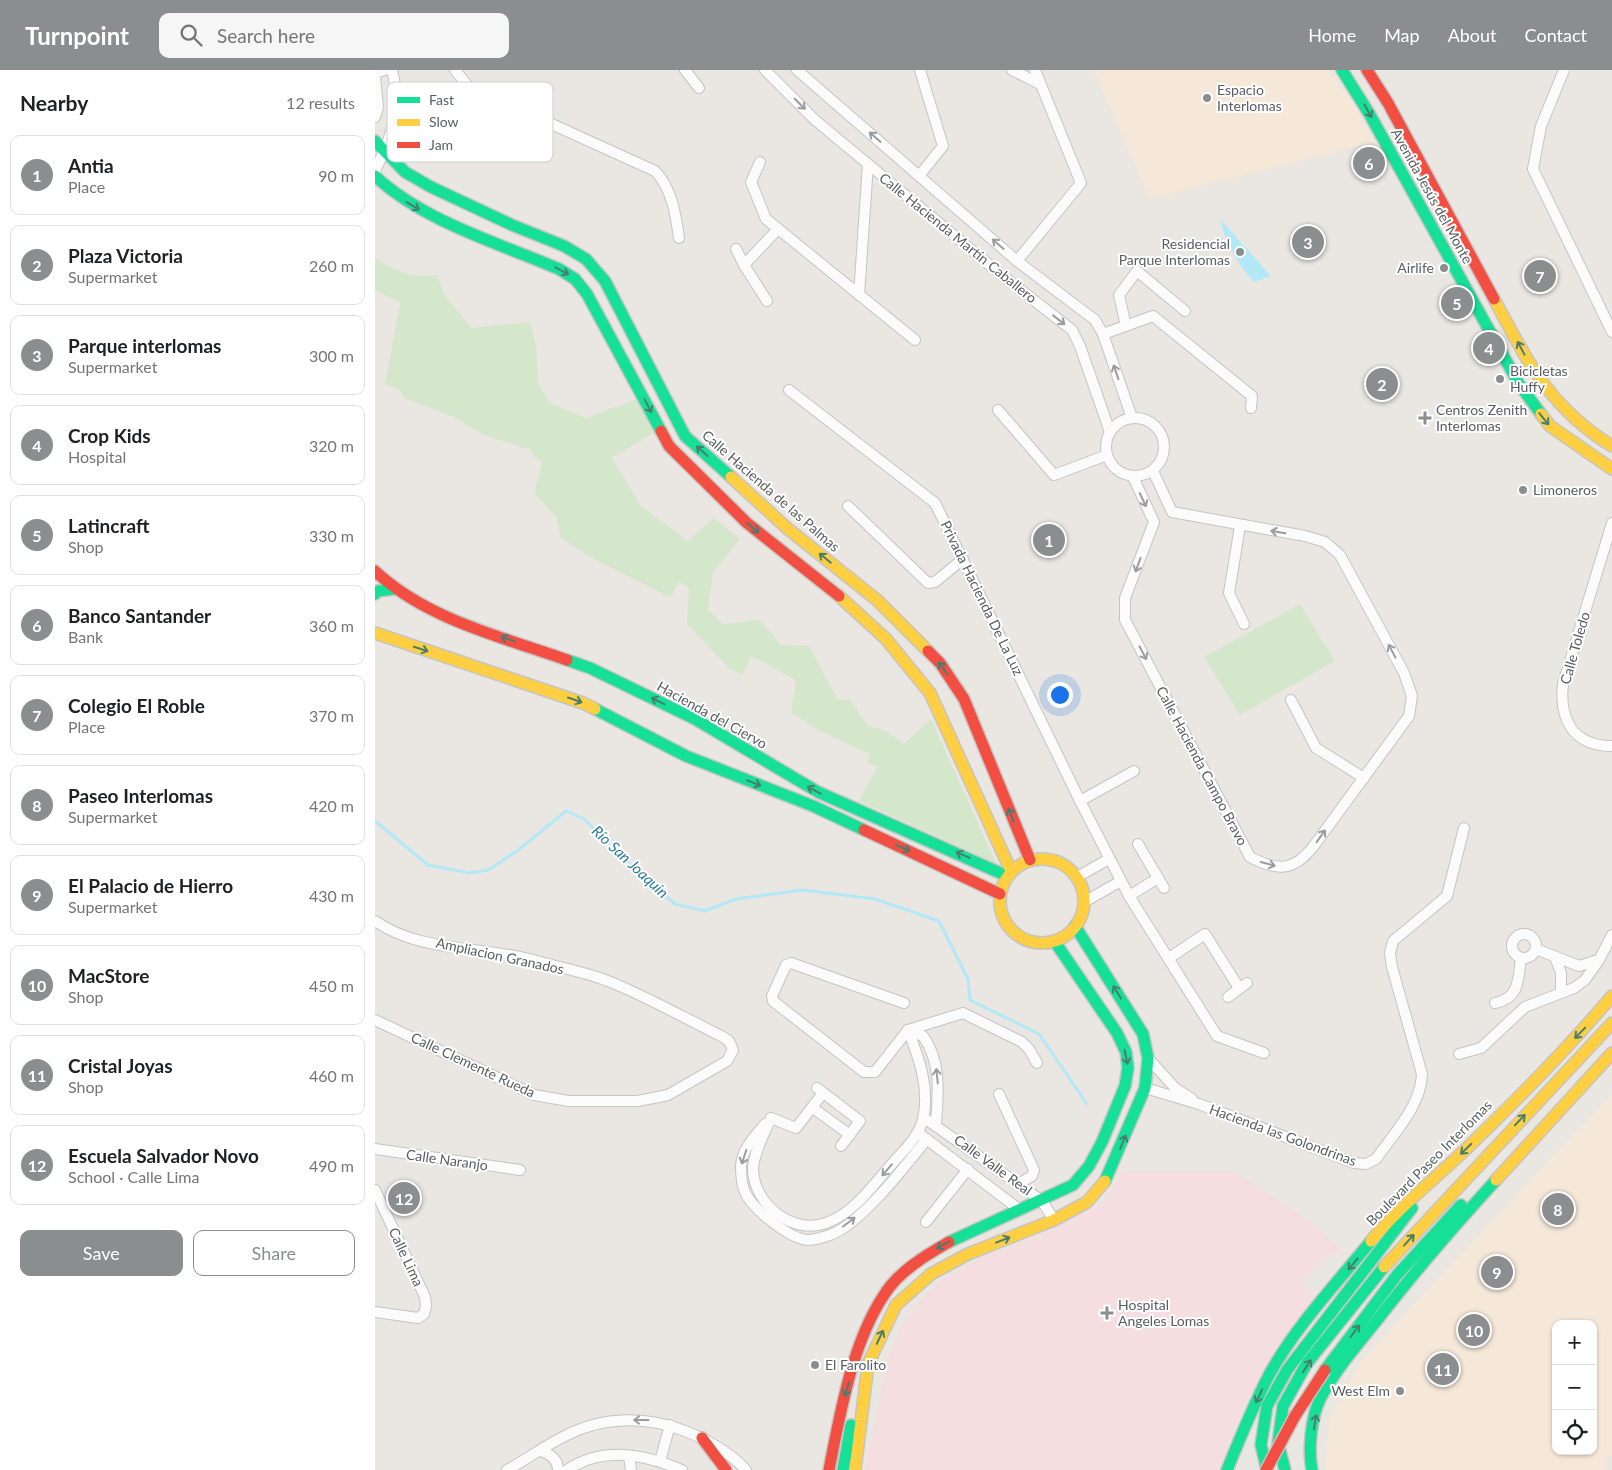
<!DOCTYPE html>
<meta charset="utf-8">
<style>
body{margin:0;font-family:Lato,sans-serif;background:#f6f6f6;color:#202124}
.controls{position:absolute;right:15px;bottom:15px;display:grid;overflow:hidden;border-radius:10px;box-shadow:0 1px 4px #0004}
.controls button{width:45px;height:45px;display:grid;place-items:center;padding:0;border:0;border-bottom:1px solid #e0e0e0;background:#fff;color:#202124;font:25px sans-serif}
.you{position:absolute;left:684px;top:624px;width:18px;height:18px;margin:-12px;border:4px solid #fff;border-radius:50%;background:#1a73e8;box-shadow:0 0 0 8px #1a73e833}
.badge{display:grid;place-items:center;width:32px;height:32px;border-radius:50%;background:#8b8e8e;color:#fff;font-size:16px;font-weight:700}
.pin{position:absolute;translate:-50% -50%;border:2px solid #fff;box-shadow:0 1px 5px #0006}
.list{margin:0;padding:0;list-style:none}
h2{display:flex;justify-content:space-between;align-items:center;height:65px;margin:0;padding:0 20px;font-size:21px}
h2 small{font-size:16px;font-weight:400;color:#757577}
.list li{display:grid;grid-template-columns:32px 1fr auto;gap:15px;align-items:center;box-sizing:border-box;height:80px;margin:0 10px 10px;padding:0 10px;border:1px solid #e0e0e0;border-radius:10px}
.list b{display:block;font-size:19px;white-space:nowrap}
.list p{margin:0;font-size:16px;white-space:nowrap;color:#757577}
.list em{font-size:16px;font-style:normal;color:#757577}
.actions{display:flex;gap:10px;padding:15px 20px}
.actions a{flex:1;padding:11px 0;border:1px solid #8b8e8e;border-radius:10px;text-align:center;font-size:18px;color:#8b8e8e}
.actions .main{background:#8b8e8e;color:#fff}
.icon{flex:none;width:28px;height:28px;fill:none;stroke:currentColor;stroke-width:2;stroke-linecap:round;stroke-linejoin:round}
.map{position:relative;flex:none;width:1237px;height:1400px;overflow:hidden}
header{display:flex;align-items:center;gap:30px;box-sizing:border-box;height:70px;padding:0 25px;background:#8b8e8e;color:#fff}
header strong{font-size:24px}
nav{display:flex;gap:28px;margin-inline-start:auto;font-size:18px}
.search{width:350px;height:45px;background:#f6f6f6;display:flex;align-items:center;gap:12px;box-sizing:border-box;padding:0 18px;border-radius:10px;color:#757577;font-size:19px}
main{display:flex}
aside{flex:1;background:#fff}
.map>svg:first-child{display:block}
</style>
<header>
<strong>Turnpoint</strong>
<div class="search"><svg class="icon" aria-label="search" viewBox="0 0 24 24"><circle cx="10" cy="10" r="6"/><path d="M15 15l6 6"/></svg>Search here</div>
<nav><a>Home</a><a>Map</a><a>About</a><a>Contact</a></nav>
</header>
<main>
<aside>
<h2>Nearby<small>12 results</small></h2>
<ul class="list">
<li><span class="badge">1</span><div><b>Antia</b><p>Place</p></div><em>90 m</em></li>
<li><span class="badge">2</span><div><b>Plaza Victoria</b><p>Supermarket</p></div><em>260 m</em></li>
<li><span class="badge">3</span><div><b>Parque interlomas</b><p>Supermarket</p></div><em>300 m</em></li>
<li><span class="badge">4</span><div><b>Crop Kids</b><p>Hospital</p></div><em>320 m</em></li>
<li><span class="badge">5</span><div><b>Latincraft</b><p>Shop</p></div><em>330 m</em></li>
<li><span class="badge">6</span><div><b>Banco Santander</b><p>Bank</p></div><em>360 m</em></li>
<li><span class="badge">7</span><div><b>Colegio El Roble</b><p>Place</p></div><em>370 m</em></li>
<li><span class="badge">8</span><div><b>Paseo Interlomas</b><p>Supermarket</p></div><em>420 m</em></li>
<li><span class="badge">9</span><div><b>El Palacio de Hierro</b><p>Supermarket</p></div><em>430 m</em></li>
<li><span class="badge">10</span><div><b>MacStore</b><p>Shop</p></div><em>450 m</em></li>
<li><span class="badge">11</span><div><b>Cristal Joyas</b><p>Shop</p></div><em>460 m</em></li>
<li><span class="badge">12</span><div><b>Escuela Salvador Novo</b><p>School · Calle Lima</p></div><em>490 m</em></li>
</ul>
<div class="actions"><a class="main">Save</a><a>Share</a></div>
</aside>
<div class="map">
<svg width="1237" height="1400" viewBox="0 0 1237 1400">
<rect width="100%" height="100%" fill="#eae6e2"/>
<!-- commercial -->
<g fill="#f6e8d9" fill-rule="evenodd">
<path d="M719,0h234l24,32 22,40 -224,57z"/>
<path d="M1237,1024v361l-6,2 -2,13h-279l5,-54 31,-55zM1181,1254h37v127h-37z"/>
</g>
<!-- medical -->
<path fill="#f4dedf" d="M748,1101h110l79,52 34,32h-17l-27,26 11,17 -70,110 -25,62h-353l23,-110 13,-34 19,-25 20,-20 38,-22 60,-23 56,-28 15,-14z"/>
<!-- green -->
<g fill="#d4e7cb">
<path d="M0,188c23,14 35,20 62,17l8,21 27,32 58,-6 6,23 2,38 12,20 36,15 54,-20 17,33 -45,27 29,48 47,35 26,-23 26,21 -27,33 -5,38 15,14 37,-4 21,25 28,1 28,53 13,1 18,26 19,6 17,12 27,-25 65,144 -137,-62 18,-34 -9,-4 1,-9 -51,-24 -27,-18 5,-32 -45,-24 -9,19 -12,-6 -43,-45 2,-36 -10,-6 -8,14 -6,-1c-35,-20 -74,-34 -105,-58l-3,-19 -23,-25 8,-31 -8,-6 -5,-7 -45,-14 -32,-19 -48,-18 -4,-8 -15,-6 15,-81 -25,-13z"/>
<path d="M925,534l35,57 -95,54 -36,-58z"/>
</g>
<!-- water -->
<path fill="#b3e9f6" d="M845,149l51,57 -17,6c-18,-20 -28,-37 -34,-63z"/>
<g fill="none" stroke-linecap="round" stroke-linejoin="round">
<!-- stream -->
<path stroke="#b3e9f6" stroke-width="3" d="M0,751l53,44 41,8 19,-3 29,-19 49,-40 18,8 54,54 37,31 30,7 31,-12 66,-9 73,9 64,22 29,58 2,21 69,34 48,70"/>
<defs>
<g id="street">
<path d="M80,0l13,16 187,85c17,17 21,45 24,67"/>
<path d="M310,0l14,18"/>
<path d="M390,0l50,50 189,157 68,53 8,16 30,86"/>
<path d="M422,0l220,191 78,59 8,14 29,84"/>
<path d="M637,0l28,14"/>
<path d="M1189,0l-23,56 -8,43 79,163"/>
<path d="M0,3l10,-3"/>
<path d="M0,7l3,30 -3,10"/>
<path d="M385,92l-9,20 15,37 149,121"/>
<path d="M0,101c17,-36 27,-60 17,-101"/>
<path d="M544,106l24,-30 -23,-76"/>
<path d="M361,179l8,16"/>
<path d="M642,191l64,-78 -46,-113"/>
<path d="M484,225l9,-131"/>
<path d="M392,231l-23,-36 34,-36"/>
<path d="M751,256l-7,-31 18,-24 48,40"/>
<path d="M728,264l50,-18 99,80 -1,12"/>
<path d="M414,320l146,113 145,298 49,95 88,140 47,17"/>
<path d="M623,340l56,65 53,-20"/>
<circle cx="760" cy="377" r="29"/>
<path d="M758,407l21,45 -29,76v22l125,237c27,14 43,15 63,-10l96,-131 3,-20 -8,-23 -64,-118 -15,-13 -20,-6 -133,-24 -19,-41"/>
<path d="M473,436l80,77 7,-1 28,-23"/>
<path d="M1237,453l-49,161c-4,35 10,62 49,62"/>
<path d="M865,456l-11,67 15,31"/>
<path d="M916,630l25,48 48,30"/>
<path d="M705,731l54,-30"/>
<path d="M763,774l26,44"/>
<path d="M702,807l32,-18"/>
<path d="M754,826l29,-18"/>
<path d="M709,832l37,-21"/>
<path d="M0,851c46,32 109,25 162,40 25,7 53,12 76,22 38,16 74,36 110,54l6,4 4,9 -6,11 -59,34 -30,6h-69l-35,-6 -159,-75"/>
<circle cx="1149" cy="876" r="12"/>
<path d="M1161,879l43,17 19,-6"/>
<path d="M1180,887l6,16v20"/>
<path d="M794,888l36,-24 34,54"/>
<path d="M853,927l19,-14"/>
<path d="M529,933l-113,-40 -5,2 -14,31 1,5 91,71h11l33,-42 55,-17 59,29 7,7 8,14"/>
<path d="M1120,933c25,-5 23,-24 26,-45"/>
<path d="M533,960l15,6c19,27 15,57 13,88"/>
<path d="M1084,984l22,-6 44,-41 49,-19 11,-8 14,-20 13,-25"/>
<path d="M773,988l27,30 17,11"/>
<path d="M442,1018l43,33 -19,25"/>
<path d="M770,1018l54,16 155,59 12,1 10,-5c18,-26 45,-53 46,-85l-30,-107 -2,-14 3,-12 54,-45 17,-68"/>
<path d="M624,1024l35,76 -2,6 -14,8"/>
<path d="M438,1038l37,27"/>
<path d="M548,1047l119,84 12,19"/>
<path d="M396,1048c-6,14 -17,34 -18,50 0,36 39,67 73,55 27,-9 47,-38 65,-58 12,-14 28,-28 32,-46 7,-31 -4,-61 -15,-89"/>
<path d="M396,1048l25,10 27,-35"/>
<path d="M390,1054c-10,12 -23,25 -24,42 0,7 1,20 4,26 7,17 44,46 62,48 6,0 17,-3 23,-5 31,-11 76,-70 97,-96"/>
<path d="M546,1065l99,75"/>
<path d="M0,1079l145,21"/>
<path d="M0,1120l50,107 1,9 -2,8 -6,4 -43,-6"/>
<path d="M551,1152l42,-53"/>
<path d="M166,1381c9,3 17,8 17,19"/>
<path d="M254,1386l2,14"/>
<path d="M285,1391l10,-36"/>
<path d="M132,1400c20,-11 39,-25 60,-35 37,-19 80,-19 118,-4 23,9 44,20 61,39"/>
<path d="M192,1400c36,-24 77,-16 115,0"/>
</g>
<g id="fast">
<path d="M967,0l28,45 149,269 22,30"/>
<path d="M0,71l30,31 26,15 81,38 52,21 22,13 19,22 80,155 46,41"/>
<path d="M0,106c48,45 123,67 184,93l16,10 12,15 74,137"/>
<path d="M0,524l3,-3 16,-2"/>
<path d="M192,590l23,8 105,51 123,73 189,84"/>
<path d="M220,639l91,47 127,50 51,24"/>
<path d="M700,856l68,108 5,24 -3,30 -40,93"/>
<path d="M574,1172l124,-57 16,-19 13,-24 23,-56 3,-18 -2,-16 -9,-19 -62,-91"/>
<path d="M950,1300l72,-95 64,-70"/>
<path d="M468,1400l8,-45"/>
<path d="M852,1400c13,-32 26,-64 42,-95 27,-49 67,-91 102,-134"/>
<path d="M892,1400l-6,-25 6,-39 20,-36 125,-162"/>
<path d="M910,1400l-7,-27 5,-37 24,-43 77,-96"/>
<path d="M937,1400c-4,-20 -1,-52 8,-71 15,-29 38,-55 58,-80 37,-48 77,-94 118,-139"/>
</g>
<g id="slow">
<path d="M1119,229c34,63 55,108 118,147"/>
<path d="M1166,344l9,12 62,43"/>
<path d="M356,407l57,52 89,71 51,51"/>
<path d="M464,526l47,43 44,54 81,178"/>
<path d="M0,563l208,70 12,6"/>
<circle cx="667" cy="831" r="42"/>
<path d="M1121,1110l116,-127"/>
<path d="M996,1171c29,-35 64,-62 96,-93 50,-48 100,-99 145,-152"/>
<path d="M1009,1197l228,-244"/>
<path d="M480,1400l13,-106 28,-59 35,-31 37,-20 86,-34 33,-18 18,-21"/>
</g>
<g id="jam">
<path d="M992,0l21,33 106,196"/>
<path d="M286,361l8,15 78,77 92,73"/>
<path d="M0,501c51,48 127,66 192,89"/>
<path d="M553,581l12,12 24,36 66,161"/>
<path d="M489,760l136,64"/>
<path d="M327,1368l24,32"/>
<path d="M454,1400c11,-56 23,-127 55,-175 14,-23 42,-40 65,-53"/>
</g>
</defs>
<!-- street casing -->
<use href="#street" stroke="#c5c4c3" stroke-width="12"/>
<!-- fast casing -->
<use href="#fast" stroke="#c5c5c4" stroke-width="14"/>
<!-- slow casing -->
<use href="#slow" stroke="#c5c5c4" stroke-width="14"/>
<!-- jam casing -->
<use href="#jam" stroke="#c5c5c4" stroke-width="14"/>
<!-- street -->
<use href="#street" stroke="#fcfbfb" stroke-width="10"/>
<!-- fast -->
<use href="#fast" stroke="#16e098" stroke-width="11"/>
<!-- slow -->
<use href="#slow" stroke="#ffcf43" stroke-width="11"/>
<!-- jam -->
<use href="#jam" stroke="#f24e42" stroke-width="11"/>
<defs>
<path id="jam-bridge" d="M891,1400l29,-54 30,-46"/>
</defs>
<!-- jam-bridge casing -->
<use href="#jam-bridge" stroke="#c5c5c4" stroke-width="14" stroke-linecap="butt"/>
<!-- jam-bridge -->
<use href="#jam-bridge" stroke="#f24e42" stroke-width="11"/>
</g>
<!-- one-way arrows -->
<defs><path id="oneway-shaft" d="M-6 0H5M1.5-3L5.5 0L1.5 3" fill="none" stroke-width="1.6" stroke-linecap="round" stroke-linejoin="round" transform="scale(1.25)"/></defs>
<g stroke="#9a9d9f">
<use href="#oneway-shaft" transform="translate(425 34) rotate(45)"/>
<use href="#oneway-shaft" transform="translate(500 67) rotate(-139)"/>
<use href="#oneway-shaft" transform="translate(623 174) rotate(-139)"/>
<use href="#oneway-shaft" transform="translate(684 250) rotate(38)"/>
<use href="#oneway-shaft" transform="translate(741 302) rotate(-109)"/>
<use href="#oneway-shaft" transform="translate(768 430) rotate(65)"/>
<use href="#oneway-shaft" transform="translate(903 462) rotate(-171)"/>
<use href="#oneway-shaft" transform="translate(763 495) rotate(110)"/>
<use href="#oneway-shaft" transform="translate(1017 581) rotate(-118)"/>
<use href="#oneway-shaft" transform="translate(768 583) rotate(62)"/>
<use href="#oneway-shaft" transform="translate(946 766) rotate(-54)"/>
<use href="#oneway-shaft" transform="translate(893 794) rotate(15)"/>
<use href="#oneway-shaft" transform="translate(562 1006) rotate(-96)"/>
<use href="#oneway-shaft" transform="translate(369 1087) rotate(108)"/>
<use href="#oneway-shaft" transform="translate(512 1100) rotate(131)"/>
<use href="#oneway-shaft" transform="translate(474 1152) rotate(-37)"/>
<use href="#oneway-shaft" transform="translate(266 1350) rotate(-180)"/>
</g>
<g stroke="#487e6f">
<use href="#oneway-shaft" transform="translate(993 41) rotate(61)"/>
<use href="#oneway-shaft" transform="translate(38 136) rotate(31)"/>
<use href="#oneway-shaft" transform="translate(187 201) rotate(28)"/>
<use href="#oneway-shaft" transform="translate(1146 278) rotate(-118)"/>
<use href="#oneway-shaft" transform="translate(273 336) rotate(62)"/>
<use href="#oneway-shaft" transform="translate(1169 349) rotate(51)"/>
<use href="#oneway-shaft" transform="translate(327 381) rotate(-138)"/>
<use href="#oneway-shaft" transform="translate(378 458) rotate(39)"/>
<use href="#oneway-shaft" transform="translate(450 488) rotate(-141)"/>
<use href="#oneway-shaft" transform="translate(133 569) rotate(-160)"/>
<use href="#oneway-shaft" transform="translate(46 579) rotate(18)"/>
<use href="#oneway-shaft" transform="translate(568 598) rotate(-125)"/>
<use href="#oneway-shaft" transform="translate(200 630) rotate(19)"/>
<use href="#oneway-shaft" transform="translate(283 631) rotate(-154)"/>
<use href="#oneway-shaft" transform="translate(379 713) rotate(21)"/>
<use href="#oneway-shaft" transform="translate(439 720) rotate(-152)"/>
<use href="#oneway-shaft" transform="translate(636 745) rotate(-112)"/>
<use href="#oneway-shaft" transform="translate(528 778) rotate(25)"/>
<use href="#oneway-shaft" transform="translate(588 785) rotate(-157)"/>
<use href="#oneway-shaft" transform="translate(742 922) rotate(-122)"/>
<use href="#oneway-shaft" transform="translate(1205 963) rotate(134)"/>
<use href="#oneway-shaft" transform="translate(751 987) rotate(78)"/>
<use href="#oneway-shaft" transform="translate(1145 1050) rotate(-46)"/>
<use href="#oneway-shaft" transform="translate(748 1072) rotate(-68)"/>
<use href="#oneway-shaft" transform="translate(1091 1079) rotate(136)"/>
<use href="#oneway-shaft" transform="translate(628 1170) rotate(-21)"/>
<use href="#oneway-shaft" transform="translate(1034 1170) rotate(-48)"/>
<use href="#oneway-shaft" transform="translate(568 1175) rotate(150)"/>
<use href="#oneway-shaft" transform="translate(978 1194) rotate(130)"/>
<use href="#oneway-shaft" transform="translate(980 1261) rotate(-53)"/>
<use href="#oneway-shaft" transform="translate(505 1267) rotate(-65)"/>
<use href="#oneway-shaft" transform="translate(932 1296) rotate(-57)"/>
<use href="#oneway-shaft" transform="translate(472 1319) rotate(107)"/>
<use href="#oneway-shaft" transform="translate(884 1326) rotate(116)"/>
<use href="#oneway-shaft" transform="translate(940 1352) rotate(-81)"/>
</g>
<!-- markers -->
<g fill="#8b8e8e" stroke="#fff" stroke-width="2">
<circle cx="832" cy="28" r="5"/>
<circle cx="865" cy="182" r="5"/>
<circle cx="1069" cy="198" r="5"/>
<circle cx="1125" cy="309" r="5"/>
<path d="M1047.5 340.5h5v5h5v5h-5v5h-5v-5h-5v-5h5z"/>
<circle cx="1148" cy="420" r="5"/>
<path d="M729.5 1235.5h5v5h5v5h-5v5h-5v-5h-5v-5h5z"/>
<circle cx="440" cy="1295" r="5"/>
<circle cx="1025" cy="1321" r="5"/>
</g>
<g text-anchor="middle" stroke-width="4" stroke-linejoin="round" paint-order="stroke">
<!-- poi labels -->
<g font-size="14" fill="#585e61" stroke="#fff" text-anchor="start">
<text x="842" y="25">Espacio<tspan x="842" dy="16">Interlomas</tspan></text>
<text x="855" y="179" text-anchor="end">Residencial<tspan x="855" dy="16">Parque Interlomas</tspan></text>
<text x="1059" y="203" text-anchor="end">Airlife</text>
<text x="1135" y="306">Bicicletas<tspan x="1135" dy="16">Huffy</tspan></text>
<text x="1061" y="345">Centros Zenith<tspan x="1061" dy="16">Interlomas</tspan></text>
<text x="1158" y="425">Limoneros</text>
<text x="743" y="1240">Hospital<tspan x="743" dy="16">Angeles Lomas</tspan></text>
<text x="450" y="1300">El Farolito</text>
<text x="1015" y="1326" text-anchor="end">West Elm</text>
</g>
<!-- street labels -->
<g font-size="14" fill="#585e61" stroke="#fff">
<text transform="translate(1057 126) rotate(61)" y="5">Avenida Jesús del Monte</text>
<text transform="translate(583 168) rotate(39)" y="5">Calle Hacienda Martín Caballero</text>
<text transform="translate(396 421) rotate(41)" y="5">Calle Hacienda de las Palmas</text>
<text transform="translate(607 528) rotate(64)" y="5">Privada Hacienda De La Luz</text>
<text transform="translate(1200 578) rotate(-74)" y="5">Calle Toledo</text>
<text transform="translate(337 645) rotate(29)" y="5">Hacienda del Ciervo</text>
<text transform="translate(827 696) rotate(62)" y="5">Calle Hacienda Campo Bravo</text>
<text transform="translate(125 886) rotate(12)" y="5">Ampliacion Granados</text>
<text transform="translate(98 995) rotate(25)" y="5">Calle Clemente Rueda</text>
<text transform="translate(908 1065) rotate(20)" y="5">Hacienda las Golondrinas</text>
<text transform="translate(72 1090) rotate(8)" y="5">Calle Naranjo</text>
<text transform="translate(1054 1093) rotate(-45)" y="5">Boulevard Paseo Interlomas</text>
<text transform="translate(618 1095) rotate(36)" y="5">Calle Valle Real</text>
<text transform="translate(31 1187) rotate(65)" y="5">Calle Lima</text>
</g>
<!-- water labels -->
<g font-size="15" font-style="italic" fill="#2c7c9d" stroke="#fff">
<text transform="translate(255 792) rotate(43)" y="5">Río San Joaquín</text>
</g>
</g>
<!-- legend -->
<rect x="12" y="12" width="166" height="80" rx="8" fill="#fff" stroke="#cdcfd0" stroke-width="1"/>
<rect x="22" y="27" width="23" height="6" fill="#16e098"/>
<rect x="22" y="49" width="23" height="7" fill="#ffcf43"/>
<rect x="22" y="72" width="23" height="6" fill="#f24e42"/>
<g font-size="14" fill="#585e61">
<text x="54" y="35">Fast</text>
<text x="54" y="57">Slow</text>
<text x="54" y="80">Jam</text>
</g>
</svg>
<div class="controls">
<button>+</button>
<button>−</button>
<button><svg class="icon" aria-label="locate" viewBox="0 0 24 24"><circle cx="12" cy="12" r="6"/><path d="M12 2v4M12 18v4M2 12h4M18 12h4"/></svg></button>
</div>
<div class="you"></div>
<div class="pin badge" style="left:674px;top:470px">1</div>
<div class="pin badge" style="left:1007px;top:314px">2</div>
<div class="pin badge" style="left:933px;top:172px">3</div>
<div class="pin badge" style="left:1114px;top:278px">4</div>
<div class="pin badge" style="left:1082px;top:233px">5</div>
<div class="pin badge" style="left:994px;top:93px">6</div>
<div class="pin badge" style="left:1165px;top:206px">7</div>
<div class="pin badge" style="left:1183px;top:1139px">8</div>
<div class="pin badge" style="left:1122px;top:1202px">9</div>
<div class="pin badge" style="left:1099px;top:1260px">10</div>
<div class="pin badge" style="left:1068px;top:1299px">11</div>
<div class="pin badge" style="left:29px;top:1128px">12</div>
</div>
</main>
